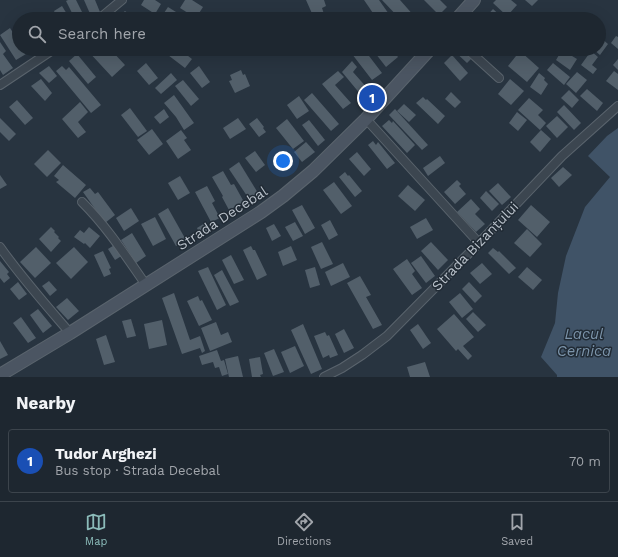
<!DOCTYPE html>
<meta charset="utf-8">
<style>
body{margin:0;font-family:"Work Sans",sans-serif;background:#262f38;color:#f1f3f6}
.you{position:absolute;left:283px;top:161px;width:14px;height:14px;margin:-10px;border:3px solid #fff;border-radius:50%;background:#1a73e8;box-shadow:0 0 0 6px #1a73e833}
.badge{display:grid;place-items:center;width:26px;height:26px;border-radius:50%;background:#8bbbb9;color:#fff;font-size:13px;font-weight:700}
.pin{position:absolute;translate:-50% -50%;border:2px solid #fff;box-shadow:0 1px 4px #0006}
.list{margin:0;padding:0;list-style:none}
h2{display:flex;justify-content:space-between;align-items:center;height:52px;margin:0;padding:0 16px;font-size:17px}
h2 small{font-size:13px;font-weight:400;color:#a1a5ab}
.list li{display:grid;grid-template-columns:26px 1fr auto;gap:12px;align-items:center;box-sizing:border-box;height:64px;margin:0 8px 8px;padding:0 8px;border:1px solid #3c444c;border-radius:4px}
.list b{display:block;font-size:15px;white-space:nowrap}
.list p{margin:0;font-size:13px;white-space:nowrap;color:#a1a5ab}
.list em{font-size:13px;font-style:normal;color:#a1a5ab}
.icon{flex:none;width:22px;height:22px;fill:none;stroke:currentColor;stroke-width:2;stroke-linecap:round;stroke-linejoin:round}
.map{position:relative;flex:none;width:618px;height:377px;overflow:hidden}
.search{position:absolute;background:#1e2730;box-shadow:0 4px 16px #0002;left:12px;right:12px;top:12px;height:44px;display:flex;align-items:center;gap:10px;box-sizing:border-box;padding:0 14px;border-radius:22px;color:#a1a5ab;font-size:15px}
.sheet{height:124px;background:#1e2730}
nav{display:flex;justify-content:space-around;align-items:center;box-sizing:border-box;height:56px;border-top:1px solid #3c444c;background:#1e2730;font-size:11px;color:#a1a5ab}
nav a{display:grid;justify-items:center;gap:2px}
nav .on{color:#8bbbb9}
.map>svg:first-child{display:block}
</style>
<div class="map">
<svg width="618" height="377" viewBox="0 0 618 377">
<rect width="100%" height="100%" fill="#283440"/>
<!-- water -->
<path fill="#405367" d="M618,128v249h-61v-2l-16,-18 14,-34 3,-30 8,-37 19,-49 25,-30 -22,-21 19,-20z"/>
<!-- building -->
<g fill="#525f6a">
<path d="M68,0h8l9,18 -1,1h-9l-9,-18z"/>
<path d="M84,0h11l5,12 -9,4z"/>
<path d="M144,0h11l6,4 -6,10 -14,-9z"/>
<path d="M185,0h7l11,7 -7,11 -16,-10z"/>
<path d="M306,0h18l2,6 -4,2 2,6 -10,4z"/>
<path d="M364,0h15l12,17 -2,2h-12z"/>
<path d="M382,0h18l15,17 -2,2h-13z"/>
<path d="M424,0h16l7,7 -8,8z"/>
<path d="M496,0h15l6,5 -10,11 -14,-13z"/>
<path d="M525,0h13l-6,6z"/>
<path d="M62,6l8,13h-12l-4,-8z"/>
<path d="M168,7l16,10 -1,2h-23z"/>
<path d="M493,9l11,10h-20z"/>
<path d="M125,11l11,8h-21z"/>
<path d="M10,28l9,14v7h4l3,5 -10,6 -16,-25z"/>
<path d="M616,36l2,1v12l-7,-6z"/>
<path d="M601,38l7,6 -8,11 -7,-6h6v-8z"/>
<path d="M0,42l6,9 -3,3 10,14 -10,7 -3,-5z"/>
<path d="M89,49h15l4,4 3,-3 14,15 -13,12 -25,-27z"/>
<path d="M155,49h24l13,10 -7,9 -21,-16 -1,3z"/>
<path d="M268,49h11l2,3 -9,4z"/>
<path d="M359,49h2l3,5 2,-2 16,21 -10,7 -20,-26z"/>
<path d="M372,49h20l6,8 -12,10z"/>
<path d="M452,49h12l9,8 -6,6z"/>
<path d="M488,49h10l-5,5z"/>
<path d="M562,50l15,9 -7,11 -14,-10z"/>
<path d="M520,51l19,17 -12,14 -19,-16z"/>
<path d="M591,51l7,6 -6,8 5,4 -4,5 -12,-9z"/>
<path d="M77,54l19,23 -8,7 -19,-23z"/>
<path d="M452,55l16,18 -8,8 -16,-18z"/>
<path d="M618,59v11l-5,-5z"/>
<path d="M352,61l5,6 -4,5 15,17 -7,6 -19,-23z"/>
<path d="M146,63l12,15 -9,7 -12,-14z"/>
<path d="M553,63l17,14 -6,8 -17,-15z"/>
<path d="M49,66l8,10 -8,7 -10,-10z"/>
<path d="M62,66l4,4 3,-3 32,38 -10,8 -35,-42z"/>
<path d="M199,66l11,16 -8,6 -12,-15z"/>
<path d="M241,70l2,5 2,-1 5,12 -15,7 -6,-12 3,-1 -2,-5z"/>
<path d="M338,71l6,6 -9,8 16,18 -8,6 -21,-25z"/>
<path d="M614,71l4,3v16l-12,-9z"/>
<path d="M577,72l10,8 -11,13 -10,-9z"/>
<path d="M171,73l6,7 -16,14 -6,-6z"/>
<path d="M539,73l6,5 -1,2 4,4 -7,11 -11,-8z"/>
<path d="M41,79l11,14 -7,8 -14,-15z"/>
<path d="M510,79l14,12 -13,14 -13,-11z"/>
<path d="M183,80l16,19 -8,7 -16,-20z"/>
<path d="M587,89l16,14 -6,8 -17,-15z"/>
<path d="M569,90l10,10 -7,8 -11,-10z"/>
<path d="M451,92l10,10 -6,6 -10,-9z"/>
<path d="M312,93l27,31 -8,7 -27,-31z"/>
<path d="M174,95l20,28 -10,7 -8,-13 -12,-14z"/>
<path d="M299,96l10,15 -12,8 -10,-14z"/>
<path d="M423,97l3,3 1,-1 18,17 -7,8 -22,-21z"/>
<path d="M529,98l14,12 -5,5 8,8 -6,7 -22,-20z"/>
<path d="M17,100l16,18 -8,7 -16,-18z"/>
<path d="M80,102l8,10 -10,10 8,10 -8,6 -16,-19z"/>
<path d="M404,104l12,11 -7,7 -12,-11z"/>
<path d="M564,105l17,18 -7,7 -17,-18z"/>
<path d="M130,108l17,23 -9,6 -17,-22z"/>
<path d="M164,109l5,8 -9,7 -6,-7z"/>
<path d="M395,109l33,36 -6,5 -33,-35z"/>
<path d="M517,112l10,8 -9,11 -9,-8z"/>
<path d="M557,116l11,11 -11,11 -11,-12z"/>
<path d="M0,118l16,16 -7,7 -9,-9z"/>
<path d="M238,118l8,11 -16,10 -7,-11z"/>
<path d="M257,118l7,9 -1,1 3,4 -7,5 -10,-13z"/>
<path d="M287,119l17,22 -11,8 -17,-21z"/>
<path d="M309,120l16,20 -7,6 -16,-21z"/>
<path d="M389,120l3,3 1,-2 22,24 -8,8 -25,-27z"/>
<path d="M152,129l11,15 -14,11 -12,-15z"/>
<path d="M181,130l6,8 -3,2 7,10 -13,9 -12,-18z"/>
<path d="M541,130l10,9 -11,13 -10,-10z"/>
<path d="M373,141l3,4 2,-3 17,21 -8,6 -19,-24z"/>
<path d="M306,142l9,10 -13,10 -8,-10z"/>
<path d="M48,150l13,13 -14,14 -13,-13z"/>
<path d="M255,151l10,14 -9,7 -11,-14z"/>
<path d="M357,152l14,17 -7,7 -15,-17z"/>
<path d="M283,153l6,8h-1l3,4 -7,5 -9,-12z"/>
<path d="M440,156l5,7 -17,13 -5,-8z"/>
<path d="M239,162l19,31 -9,6 -20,-30z"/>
<path d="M63,165l23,20 -11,13 -19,-16 3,-2 -5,-4z"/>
<path d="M563,167l9,8 -13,12 -8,-9z"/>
<path d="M223,171l8,14 3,-1 10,18 -15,8 -7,-13 1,-1 -11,-19z"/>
<path d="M345,172l3,4 1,-1 13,16 -7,6 -16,-20z"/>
<path d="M0,175l7,10 -7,4z"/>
<path d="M180,176l10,17 -12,7 -10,-17z"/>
<path d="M457,180l4,4 -2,2 7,8 -11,10 -11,-12z"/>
<path d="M334,182l18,24 -11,8 -18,-24z"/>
<path d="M498,183l13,14 -9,8 -13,-14z"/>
<path d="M408,185l17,15 -10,11 -17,-15z"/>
<path d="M207,186l8,15 -3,2 8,15 -9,4 -16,-30z"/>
<path d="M90,188l5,6 3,-2 17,23 -10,8 -22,-31z"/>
<path d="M486,191l13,13 -7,7 -12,-13z"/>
<path d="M471,199l9,10 -5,5 10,10 -9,8 -19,-20z"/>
<path d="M302,205l13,23 -10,6 -13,-24z"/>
<path d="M531,205l19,17 -13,15 -19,-17z"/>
<path d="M131,208l8,13 -15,10 -8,-13z"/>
<path d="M168,208l18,32 -10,6 -18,-32z"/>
<path d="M155,217l11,22 -13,7 -12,-22z"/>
<path d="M426,218l7,12 -16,9 -7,-12z"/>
<path d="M330,220l8,15 -9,5 -8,-15z"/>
<path d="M295,222l8,14 -10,5 -8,-14z"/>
<path d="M205,223l4,7 -9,5 -3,-7z"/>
<path d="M274,224l7,12 -9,5 -6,-13z"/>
<path d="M51,227l4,4 -1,1 5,5 -1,1 3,3 -10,11 -12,-13z"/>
<path d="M89,227l11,9 -10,12 -5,-5 -1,1 -10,-7 6,-7 4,3z"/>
<path d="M527,229l15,15 -12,13 -16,-14z"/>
<path d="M132,233l14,23 -10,7 -15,-23z"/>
<path d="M322,242l11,22 -12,5 -10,-22z"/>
<path d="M431,242l17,18 -10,10 -17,-19z"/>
<path d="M116,244l7,11 -8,5 -7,-11z"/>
<path d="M251,246l2,4h2l12,25 -10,5 -14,-30z"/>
<path d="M291,246l6,14 -14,6 -5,-14z"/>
<path d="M36,247l15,16 -16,15 -15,-16z"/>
<path d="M74,247l14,15 -17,17 -15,-16z"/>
<path d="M493,248l5,4 1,-1 17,17 -7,6 -21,-21z"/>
<path d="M103,251l8,17 -2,1 2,5 -7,3 -10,-22z"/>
<path d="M231,255l13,25 -10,4 -12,-24z"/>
<path d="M421,256l14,20 -9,7 -15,-20z"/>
<path d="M407,259l8,12 -3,3 10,14 -10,7 -19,-26z"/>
<path d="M0,261l9,11 -2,2 3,4 -6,5 -4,-5z"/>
<path d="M343,263l7,14 -19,9 -6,-14z"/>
<path d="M482,263l10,11 -12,10 -10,-11z"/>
<path d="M208,267l18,38 -9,5 -19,-39z"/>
<path d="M315,267l5,18 -10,3 -5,-18z"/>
<path d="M527,267l15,13 -9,10 -15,-13z"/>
<path d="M222,270l17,32 -9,4 -16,-31z"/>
<path d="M360,276l11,19 -5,2 16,28 -9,4 -26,-46z"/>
<path d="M49,281l8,9 -7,6 -8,-10z"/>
<path d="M18,282l9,12 -8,6 -9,-11z"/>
<path d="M469,282l13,14 -7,7 -13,-14z"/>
<path d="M174,293l16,47 10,-4 5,15 -3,2 -2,-5 -18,6 -20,-56z"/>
<path d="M460,293l13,16 -11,9 -13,-16z"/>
<path d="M198,296l2,5 2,-1 10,20 -13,6 -12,-25z"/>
<path d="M67,298l12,13 -11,9 -12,-13z"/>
<path d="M38,309l14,17 -9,7 -13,-18z"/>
<path d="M473,312l13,13 -8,7 -12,-13z"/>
<path d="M454,314l20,23 -11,9 9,10 -4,4 -10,-11 -2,2 -19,-22z"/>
<path d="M21,317l15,21 -8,5 -15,-20z"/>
<path d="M131,319l5,17 -9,2 -5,-17z"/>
<path d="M162,320l5,25 -18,4 -5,-25z"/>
<path d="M216,322l5,13 7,-3 4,10 -22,9 -9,-23z"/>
<path d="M303,324l19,45 -11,5 -20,-44z"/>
<path d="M418,324l13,19 -8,6 -13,-19z"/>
<path d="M344,329l10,19 -10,5 -9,-19z"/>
<path d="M325,332l2,4 2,-1 9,20 -8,3 -1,-3 -6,3 -9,-22z"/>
<path d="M106,335l9,27 -11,3 -8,-26z"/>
<path d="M0,341l8,14 -8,4z"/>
<path d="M295,346l9,20 -14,7 -9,-21z"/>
<path d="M274,349l10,23 -11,4 -9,-23z"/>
<path d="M217,350l4,11 3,-1 4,14 -6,2 -3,-9 -4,1 -2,-6 -11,3 -3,-9z"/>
<path d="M238,356l5,21h-14l-4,-18z"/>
<path d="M260,357l3,17 -3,1 1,2h-9l-3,-18z"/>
<path d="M425,362l5,15h-20l-3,-10z"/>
</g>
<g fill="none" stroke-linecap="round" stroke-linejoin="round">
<defs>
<g id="street">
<path d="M99,19l23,-19"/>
<path d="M467,49l32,29"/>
<path d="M0,85l54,-36"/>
<path d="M366,119l113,124"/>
<path d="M82,202c26,26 43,53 64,83"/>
<path d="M0,247c21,30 46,58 70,86"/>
<path d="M324,377l18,-9 20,-13 25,-19 92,-93 83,-87 56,-50"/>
</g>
<g id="secondary">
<path d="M457,19l17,-19"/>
<path d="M0,375l70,-42 191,-121 22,-16 30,-25 53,-52 64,-70"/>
</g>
</defs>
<!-- street casing -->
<use href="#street" stroke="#5a646d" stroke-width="10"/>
<!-- secondary casing -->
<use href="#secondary" stroke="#5a646d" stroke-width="14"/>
<!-- street -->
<use href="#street" stroke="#3c4650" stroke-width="8"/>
<!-- secondary -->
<use href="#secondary" stroke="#4b5562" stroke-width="12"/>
</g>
<g text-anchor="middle" stroke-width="3" stroke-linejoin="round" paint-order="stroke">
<!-- street labels -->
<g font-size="14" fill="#b9c1ca" stroke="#212b35">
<text transform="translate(222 218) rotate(-33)" y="5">Strada Decebal</text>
<text transform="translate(475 246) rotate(-46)" y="5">Strada Bizanțului</text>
</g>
<!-- water labels -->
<g font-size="15" font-style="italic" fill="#7c94aa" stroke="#212b35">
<text x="584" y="339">Lacul<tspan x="584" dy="17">Cernica</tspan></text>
</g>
</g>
</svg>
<div class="you"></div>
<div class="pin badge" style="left:372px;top:98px;background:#1a4fb4">1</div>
<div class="search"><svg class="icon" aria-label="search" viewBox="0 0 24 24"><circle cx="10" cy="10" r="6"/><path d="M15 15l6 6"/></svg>Search here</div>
</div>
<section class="sheet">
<h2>Nearby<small></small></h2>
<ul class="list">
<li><span class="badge" style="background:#1a4fb4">1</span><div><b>Tudor Arghezi</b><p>Bus stop · Strada Decebal</p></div><em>70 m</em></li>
</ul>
</section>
<nav>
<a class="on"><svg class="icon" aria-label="map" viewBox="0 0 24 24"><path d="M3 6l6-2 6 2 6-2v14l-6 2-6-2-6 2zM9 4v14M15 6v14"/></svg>Map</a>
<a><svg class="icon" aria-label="directions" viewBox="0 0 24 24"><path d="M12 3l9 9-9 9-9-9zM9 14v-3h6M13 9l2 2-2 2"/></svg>Directions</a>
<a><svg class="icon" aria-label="saved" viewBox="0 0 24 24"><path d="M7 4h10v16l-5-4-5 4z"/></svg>Saved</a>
</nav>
